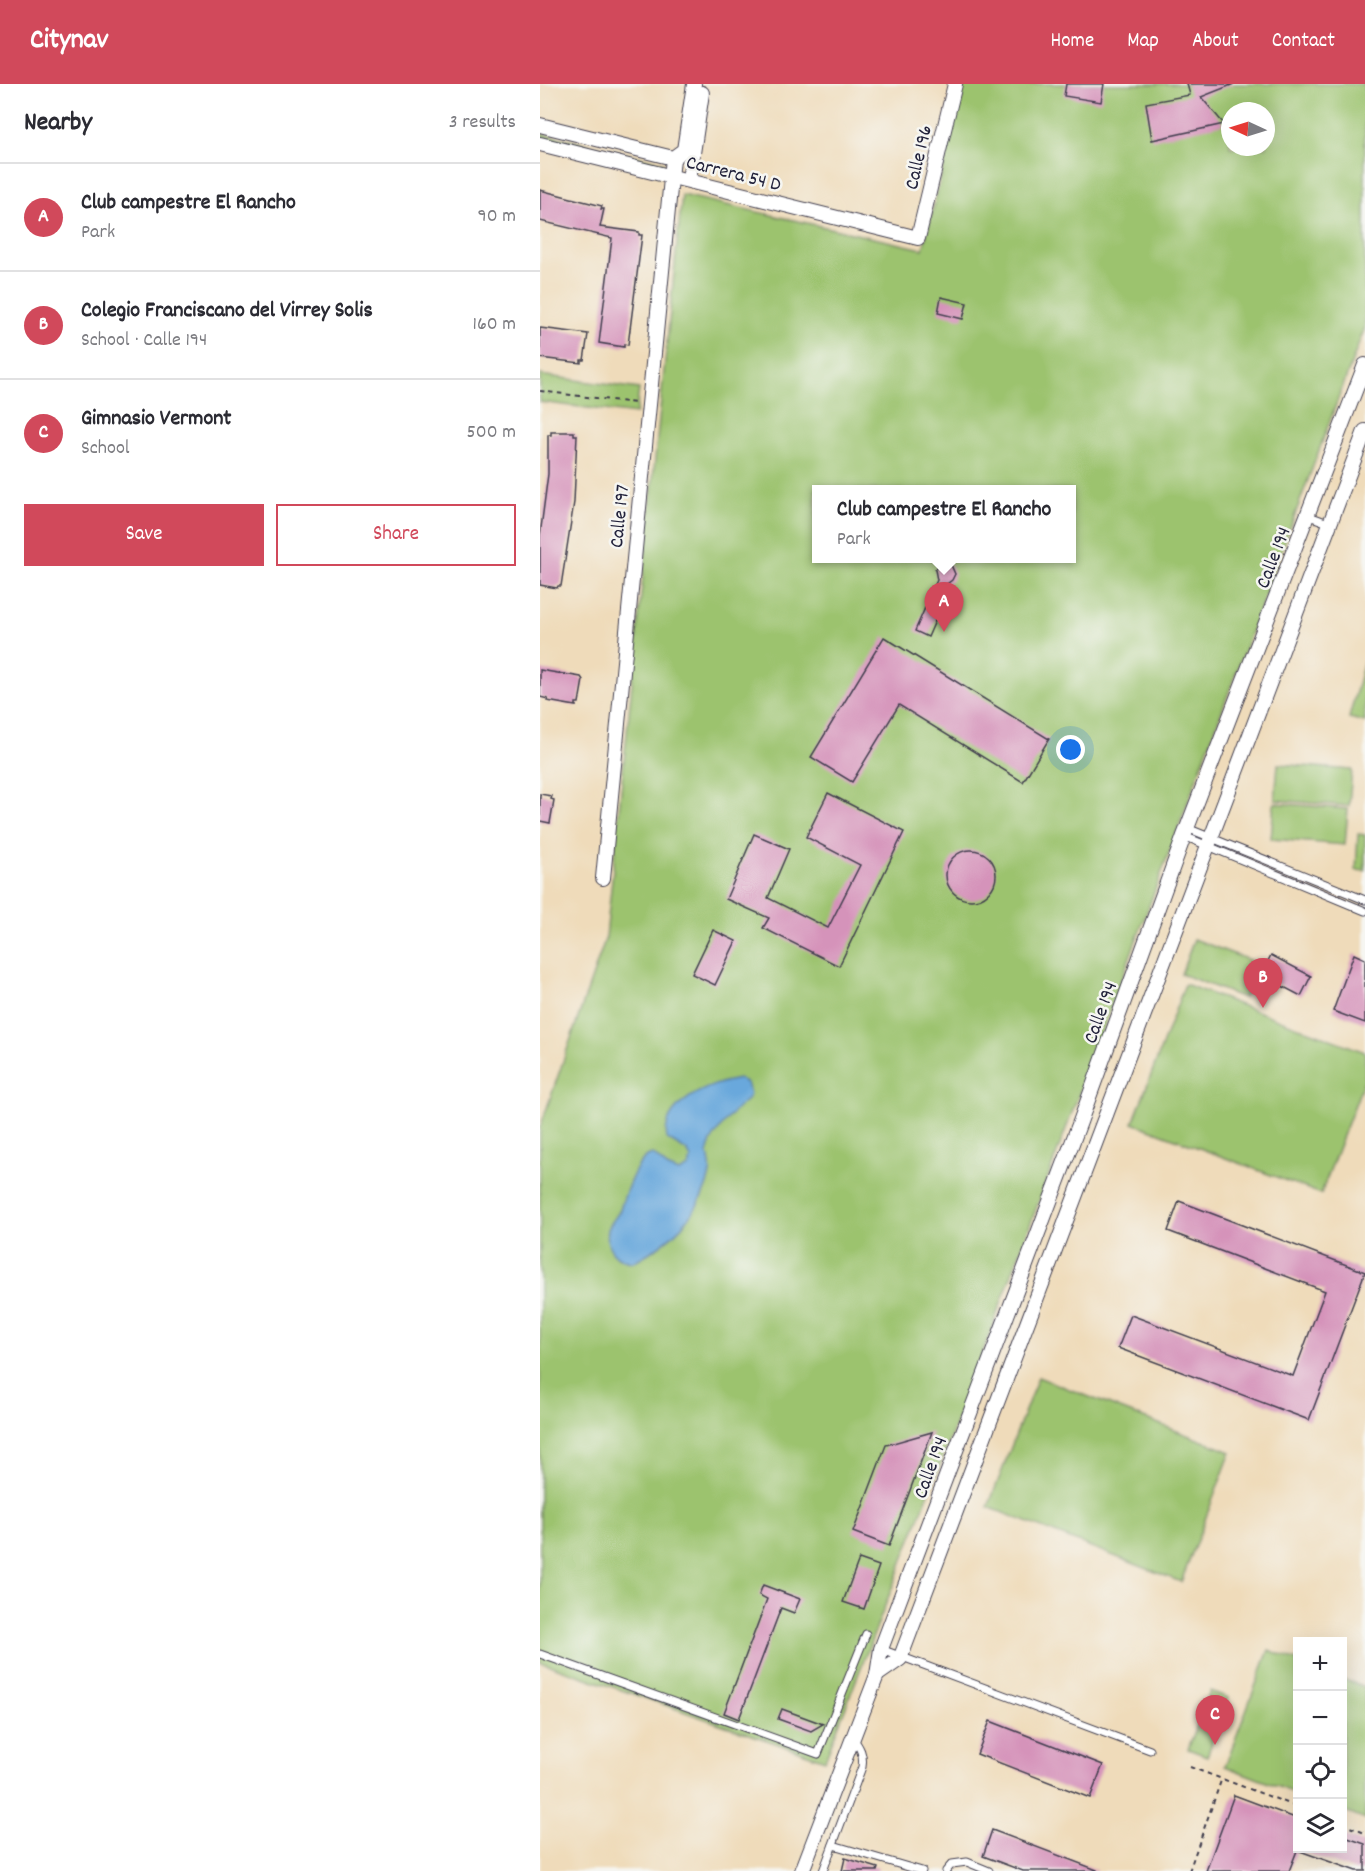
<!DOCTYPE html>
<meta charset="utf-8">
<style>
body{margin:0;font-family:Dekko,sans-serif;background:#f2f2f3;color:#2b2b33}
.controls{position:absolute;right:18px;bottom:18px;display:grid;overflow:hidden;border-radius:0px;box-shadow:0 6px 24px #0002}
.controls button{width:54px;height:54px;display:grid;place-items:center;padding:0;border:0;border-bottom:2px solid #e1e1e2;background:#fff;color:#2b2b33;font:30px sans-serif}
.compass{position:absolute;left:681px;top:18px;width:54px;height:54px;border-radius:50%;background:#fff;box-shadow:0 6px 24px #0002;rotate:274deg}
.you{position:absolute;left:531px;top:666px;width:21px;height:21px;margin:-15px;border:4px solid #fff;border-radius:50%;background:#1a73e8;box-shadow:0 0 0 9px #1a73e833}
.badge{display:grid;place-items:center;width:39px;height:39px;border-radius:50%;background:#d1495b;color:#fff;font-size:20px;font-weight:700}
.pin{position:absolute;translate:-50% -50px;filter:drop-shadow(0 2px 3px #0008)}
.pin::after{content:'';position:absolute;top:32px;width:21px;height:18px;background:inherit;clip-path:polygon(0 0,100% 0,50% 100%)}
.popup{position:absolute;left:272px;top:401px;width:264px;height:78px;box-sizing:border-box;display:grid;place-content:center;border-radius:0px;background:#fff;filter:drop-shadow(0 2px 4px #0005);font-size:20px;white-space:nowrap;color:#7c7c81}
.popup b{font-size:22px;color:#2b2b33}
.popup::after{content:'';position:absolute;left:50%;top:100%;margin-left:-12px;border:12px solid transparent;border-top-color:#fff}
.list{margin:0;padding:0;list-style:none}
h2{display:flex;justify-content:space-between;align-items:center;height:78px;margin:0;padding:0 24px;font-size:26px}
h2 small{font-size:20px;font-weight:400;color:#7c7c81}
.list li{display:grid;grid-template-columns:39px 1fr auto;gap:18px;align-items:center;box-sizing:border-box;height:108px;padding:0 24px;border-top:2px solid #e1e1e2}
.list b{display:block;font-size:22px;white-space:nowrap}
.list p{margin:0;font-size:20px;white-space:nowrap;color:#7c7c81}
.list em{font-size:20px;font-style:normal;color:#7c7c81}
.actions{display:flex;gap:12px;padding:18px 24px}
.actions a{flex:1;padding:14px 0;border:2px solid #d1495b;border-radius:0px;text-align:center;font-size:21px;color:#d1495b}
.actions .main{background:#d1495b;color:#fff}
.icon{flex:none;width:33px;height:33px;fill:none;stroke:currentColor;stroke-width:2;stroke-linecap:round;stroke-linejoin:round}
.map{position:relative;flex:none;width:825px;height:1787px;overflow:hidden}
header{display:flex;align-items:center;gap:36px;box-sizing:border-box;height:84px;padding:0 30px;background:#d1495b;color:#fff}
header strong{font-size:28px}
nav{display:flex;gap:33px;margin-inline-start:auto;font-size:21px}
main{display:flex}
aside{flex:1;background:#fff}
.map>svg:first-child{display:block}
</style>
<header>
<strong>Citynav</strong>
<nav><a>Home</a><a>Map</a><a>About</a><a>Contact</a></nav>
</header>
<main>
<aside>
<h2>Nearby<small>3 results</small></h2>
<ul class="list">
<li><span class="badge">A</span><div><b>Club campestre El Rancho</b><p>Park</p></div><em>90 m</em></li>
<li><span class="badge">B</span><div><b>Colegio Franciscano del Virrey Solis</b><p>School · Calle 194</p></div><em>160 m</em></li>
<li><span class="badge">C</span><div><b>Gimnasio Vermont</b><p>School</p></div><em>500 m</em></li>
</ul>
<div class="actions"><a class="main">Save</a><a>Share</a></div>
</aside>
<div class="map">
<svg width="825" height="1787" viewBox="0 0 825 1787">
<rect width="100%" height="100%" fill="#f6f6f2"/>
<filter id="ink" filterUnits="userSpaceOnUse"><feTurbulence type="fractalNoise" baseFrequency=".0167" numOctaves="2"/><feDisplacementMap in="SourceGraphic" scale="12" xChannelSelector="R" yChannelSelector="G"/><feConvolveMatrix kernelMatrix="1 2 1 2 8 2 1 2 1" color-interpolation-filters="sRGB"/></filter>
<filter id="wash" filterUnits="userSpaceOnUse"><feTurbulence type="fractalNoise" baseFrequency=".008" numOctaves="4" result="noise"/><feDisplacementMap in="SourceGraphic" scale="24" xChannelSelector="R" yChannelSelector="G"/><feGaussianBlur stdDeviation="1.35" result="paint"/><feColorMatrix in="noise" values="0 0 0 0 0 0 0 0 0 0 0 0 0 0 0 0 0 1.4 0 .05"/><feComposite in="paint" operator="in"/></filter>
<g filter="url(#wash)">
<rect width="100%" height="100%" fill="#efdbba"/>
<!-- green -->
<g fill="#9cc36e" stroke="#5f7254" stroke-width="1.5" fill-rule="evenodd">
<path d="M424,0h401v243l-408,1094 -132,339 -285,-98v-534l66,-191 76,-742 241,54zM690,27h36v36h-36zM276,406h256v68h-256z"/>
<path d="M0,49l124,30v4l-124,-30z"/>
<path d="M0,291l99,14 -3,25 -96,-12z"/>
<path d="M825,574v64l-16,-4z"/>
<path d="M738,680l74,6 -3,36 -74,-6z"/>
<path d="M734,719l74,6 -3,36 -74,-6z"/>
<path d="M818,750l7,1v36l-9,-1z"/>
<path d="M654,855l63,24 -13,35 -63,-24z"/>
<path d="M645,900l180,68v26l-44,116 -188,-71z"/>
<path d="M498,1293l193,75 -50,130 -193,-75z"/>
<path d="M729,1566l28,11v133l-72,-28z"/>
<path d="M802,1595l23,8v133l-22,-9z"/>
<path d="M670,1607l19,7 -22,58 -19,-7z"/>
</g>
<!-- water -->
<path fill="#69a8dc" stroke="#46658c" stroke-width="1.5" d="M199,995l8,4 3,11 -3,6c-11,8 -38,38 -39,51 0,8 4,15 2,23 -11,43 -39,68 -77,88 -17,-1 -29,-15 -25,-32 2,-8 10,-14 12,-21 5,-14 17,-54 33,-55l14,13 12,5 10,-5 2,-9 -4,-7 -20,-12c-7,-35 43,-56 72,-60z"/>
<g id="blocks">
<!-- building -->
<g fill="#d593ba">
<path d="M526,0h38l-3,18 -37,-6z"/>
<path d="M647,0h47l-33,13 23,27 -72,16 -6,-37 44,-8z"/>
<path d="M0,106l62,16 -1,3h3l-4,18 39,5v3h3l-14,110 -4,-1v3l-25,-4 13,-105 -72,-17z"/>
<path d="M401,213l26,6 -4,16 -25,-6z"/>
<path d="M0,244l48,6 -4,26h-3v3l-41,-5z"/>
<path d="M11,348h23v3h3l-3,67 -13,84h-3l-1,2 -17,-3v-49l8,-62v-39h3z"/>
<path d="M402,479l9,2 4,9 -3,6 -16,12 10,4 -18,41 -13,-6 22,-51 -2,-10z"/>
<path d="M344,553l165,102 -26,43 -124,-77 -47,77 -41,-25z"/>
<path d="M0,586l41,7 2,3 -4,23h-3v3l-29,-5 1,-2 -8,-2z"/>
<path d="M288,709l76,39 -65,134 -76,-38 6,-10 -43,-19 28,-65 35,15 -21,49 60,30 32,-63 -54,-28z"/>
<path d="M0,710l12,2 -1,3 3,1 -4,23 -10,-2z"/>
<circle cx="431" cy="791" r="25"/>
<path d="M173,846l23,11 -21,44 -23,-11z"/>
<path d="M814,870l11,5v64l-32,-12z"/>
<path d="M731,871l40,21 -10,20 -40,-21z"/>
<path d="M639,1117l186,71 -56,148 -191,-72 13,-33 162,61 32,-85 -157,-60z"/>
<path d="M392,1348l-43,114 -36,-14 33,-87z"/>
<path d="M319,1475l20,7 -15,43 -21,-7z"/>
<path d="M223,1501l37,14 -6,14 -13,-5 -42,111 -15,-6 43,-114 -8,-4z"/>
<path d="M242,1625l41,15 -12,7 -33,-12z"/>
<path d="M450,1637l113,44 -13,33 -113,-44z"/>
<path d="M694,1711l64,24v29l-9,23h-83z"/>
<path d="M452,1746l105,40v1h-74l-40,-15z"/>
<path d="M802,1752l23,8v27h-9l-59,-21 45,-2z"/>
<path d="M305,1774l33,10 -1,3h-35z"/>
</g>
</g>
</g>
<g filter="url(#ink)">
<use href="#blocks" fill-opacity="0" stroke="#413e4e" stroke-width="1.5"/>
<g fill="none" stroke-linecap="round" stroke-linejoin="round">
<defs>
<g id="service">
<path d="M769,432l22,8"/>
<path d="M647,744l178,72"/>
<path d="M644,752l181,75"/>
<path d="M341,1565l269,101"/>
<path d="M0,1570l278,100 48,-120"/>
<path d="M293,1761l89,26"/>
<path d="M283,1787l39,-104c2,-13 -2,-20 -10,-30"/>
<path d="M406,1787l6,-7 15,-2 22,9"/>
</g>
<g id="minor">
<path d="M0,41l133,33 11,-8 10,-66"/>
<path d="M0,60l378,94 37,-154"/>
<path d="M149,96l13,-87"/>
<path d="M63,794l70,-720"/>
<path d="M337,1591l23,-16 465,-1228"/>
<path d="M262,1787l75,-196 4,-26 199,-527 104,-286 181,-471"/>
</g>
</defs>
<!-- service casing -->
<use href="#service" stroke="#413e4e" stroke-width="9"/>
<!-- minor casing -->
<use href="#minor" stroke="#413e4e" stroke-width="16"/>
<!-- path -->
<g stroke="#413e4e" stroke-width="2" stroke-dasharray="4.5 4.5" stroke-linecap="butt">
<path d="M0,307l95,12"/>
<path d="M650,1683l108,40"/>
<path d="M802,1740l23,9"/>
<path d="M649,1787l33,-93"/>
</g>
<!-- service -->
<use href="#service" stroke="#fff" stroke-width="7"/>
<!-- minor -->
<use href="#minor" stroke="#fff" stroke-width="14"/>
</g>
</g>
<g text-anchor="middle" stroke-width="5" stroke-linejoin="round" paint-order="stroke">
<!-- street labels -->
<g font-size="20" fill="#22223b" stroke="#f6f6f2">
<text transform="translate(377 73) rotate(-77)" y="7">Calle 196</text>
<text transform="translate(194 88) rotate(14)" y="7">Carrera 54 D</text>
<text transform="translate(78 432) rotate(-84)" y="7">Calle 197</text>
<text transform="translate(732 473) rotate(-69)" y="7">Calle 194</text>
<text transform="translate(559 928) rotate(-70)" y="7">Calle 194</text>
<text transform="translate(389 1383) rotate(-70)" y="7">Calle 194</text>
</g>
</g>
</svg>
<div class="controls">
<button>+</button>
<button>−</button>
<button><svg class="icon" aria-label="locate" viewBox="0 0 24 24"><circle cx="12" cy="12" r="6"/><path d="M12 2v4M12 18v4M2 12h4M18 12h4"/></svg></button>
<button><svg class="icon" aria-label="layers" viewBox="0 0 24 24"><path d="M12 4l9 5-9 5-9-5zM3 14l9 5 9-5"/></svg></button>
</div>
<svg class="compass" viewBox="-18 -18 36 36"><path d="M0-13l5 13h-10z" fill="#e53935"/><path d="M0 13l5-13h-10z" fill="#7c7c81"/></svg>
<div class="you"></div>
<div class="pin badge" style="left:404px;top:548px">A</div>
<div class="popup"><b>Club campestre El Rancho</b>Park</div>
<div class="pin badge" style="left:723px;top:924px">B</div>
<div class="pin badge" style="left:675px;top:1661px">C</div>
</div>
</main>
